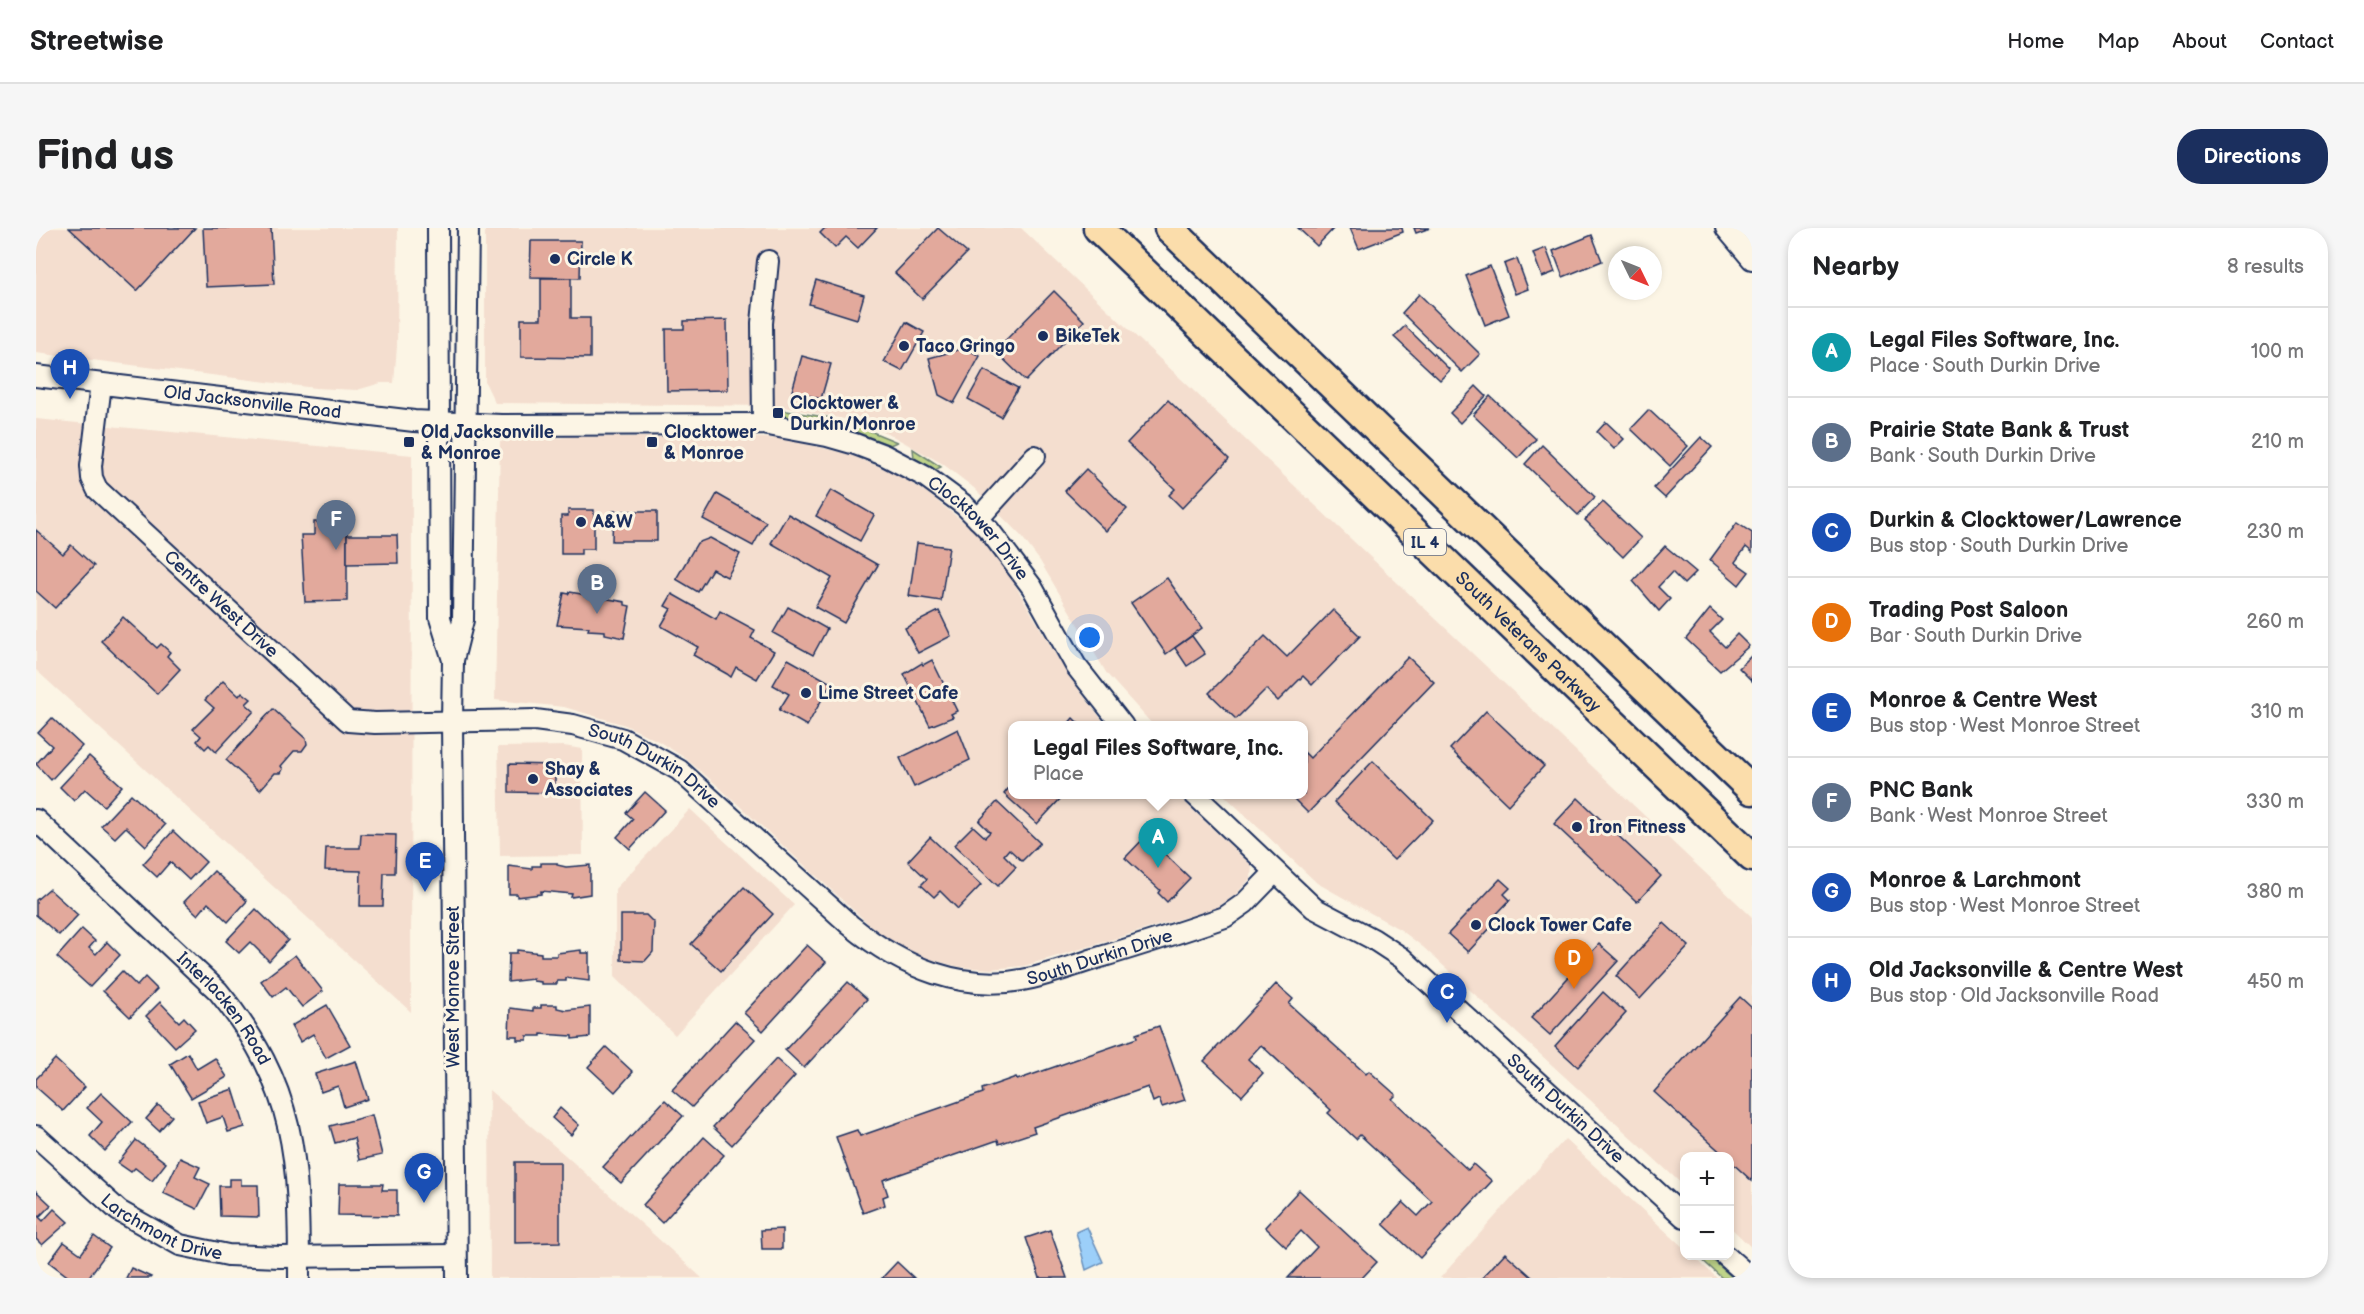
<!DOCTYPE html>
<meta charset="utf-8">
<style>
body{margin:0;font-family:"Balsamiq Sans",sans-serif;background:#f6f6f6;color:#202124}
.controls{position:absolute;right:18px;bottom:18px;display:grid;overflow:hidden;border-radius:12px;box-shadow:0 3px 9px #0003}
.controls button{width:54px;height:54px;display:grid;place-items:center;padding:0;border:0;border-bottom:2px solid #e0e0e0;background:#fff;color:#202124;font:30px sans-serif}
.compass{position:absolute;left:1572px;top:18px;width:54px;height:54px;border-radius:50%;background:#fff;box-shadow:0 3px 9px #0003;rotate:133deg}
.you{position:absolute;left:1054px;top:410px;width:21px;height:21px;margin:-15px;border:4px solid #fff;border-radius:50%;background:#1a73e8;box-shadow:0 0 0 9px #1a73e833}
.badge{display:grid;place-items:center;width:39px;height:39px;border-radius:50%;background:#1b2f5e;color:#fff;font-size:20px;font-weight:700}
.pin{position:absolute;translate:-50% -50px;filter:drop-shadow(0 2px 3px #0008)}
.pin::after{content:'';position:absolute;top:32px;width:21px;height:18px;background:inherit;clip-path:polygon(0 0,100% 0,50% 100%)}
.popup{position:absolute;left:972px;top:493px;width:300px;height:78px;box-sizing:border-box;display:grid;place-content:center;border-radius:12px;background:#fff;filter:drop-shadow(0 2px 4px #0005);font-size:20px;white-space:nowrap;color:#757577}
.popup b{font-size:22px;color:#202124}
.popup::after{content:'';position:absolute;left:50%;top:100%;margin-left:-12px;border:12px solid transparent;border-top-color:#fff}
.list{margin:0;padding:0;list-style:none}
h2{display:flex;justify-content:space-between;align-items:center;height:78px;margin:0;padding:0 24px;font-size:26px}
h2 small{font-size:20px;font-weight:400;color:#757577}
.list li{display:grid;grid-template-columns:39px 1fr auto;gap:18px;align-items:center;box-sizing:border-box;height:90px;padding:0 24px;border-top:2px solid #e0e0e0}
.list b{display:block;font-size:22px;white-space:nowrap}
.list p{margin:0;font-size:20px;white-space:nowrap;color:#757577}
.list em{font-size:20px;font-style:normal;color:#757577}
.map{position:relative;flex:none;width:1716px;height:1050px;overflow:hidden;border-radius:24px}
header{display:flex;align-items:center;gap:36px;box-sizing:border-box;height:84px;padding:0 30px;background:#fff;border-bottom:2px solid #e0e0e0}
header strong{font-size:28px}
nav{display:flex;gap:33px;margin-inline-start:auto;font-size:21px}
.intro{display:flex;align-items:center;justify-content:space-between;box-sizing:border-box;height:144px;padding:0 36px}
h1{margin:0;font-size:42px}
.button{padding:15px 27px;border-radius:24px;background:#1b2f5e;color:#fff;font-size:21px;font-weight:700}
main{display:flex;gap:36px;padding:0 36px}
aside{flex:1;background:#fff;border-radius:24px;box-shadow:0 3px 9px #0003}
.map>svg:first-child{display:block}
</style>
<header>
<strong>Streetwise</strong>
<nav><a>Home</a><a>Map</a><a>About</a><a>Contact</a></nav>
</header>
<div class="intro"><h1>Find us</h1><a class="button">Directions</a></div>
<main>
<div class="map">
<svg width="1716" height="1050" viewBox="0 0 1716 1050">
<rect width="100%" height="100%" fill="#fcf5e5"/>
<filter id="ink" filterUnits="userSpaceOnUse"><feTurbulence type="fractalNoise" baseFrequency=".0167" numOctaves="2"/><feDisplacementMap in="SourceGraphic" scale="12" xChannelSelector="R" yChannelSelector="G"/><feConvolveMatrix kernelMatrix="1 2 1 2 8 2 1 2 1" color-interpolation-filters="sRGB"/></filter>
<g filter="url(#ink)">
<!-- built -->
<g fill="#f4decf">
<path d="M0,0h362l-1,118 -3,37h-13l-24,7 -42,-2 -279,-35z"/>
<path d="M449,0h536l731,689v331l-22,-21v-71h-46v30l-261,-239 -22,-17 -84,-47 -93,-88 80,-1v-68l-151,-1 -46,-51 -67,-113 -18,-24 -48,-49 -31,-24 -56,-31 -33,-12 -75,-15 -284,-3 -10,-21z"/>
<path d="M0,191l376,36 -1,557 -375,-342z"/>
<path d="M537,209h170l40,2 62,14 50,20 31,19 50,40 24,27 67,115 39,51 -94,1v68l165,1 75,71 -1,12 -16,17 -19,13 -145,44 -47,14 -34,3 -30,-2 -35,-9 -32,-15 -21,-16 -161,-147 -26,-22 -27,-17 -33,-16 -61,-18 -69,-7 5,-259z"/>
<path d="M528,518l18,3 1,106 -83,1 -2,-109z"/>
<path d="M654,581l104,96 -119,130 -60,-58v-88z"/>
<path d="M453,862l76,65 137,123h-212z"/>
<path d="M1529,911l119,109v8h9l24,22h-277z"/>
</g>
<!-- green -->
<g fill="#bfd489" stroke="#6d8274" stroke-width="1.5">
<path d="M738,181l57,9c-11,7 -50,1 -57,-9z"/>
<path d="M817,196l44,18 -7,3 -34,-13z"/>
<path d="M877,221l28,18 -6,3 -21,-12z"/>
<path d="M1662,1028h10l25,22h-11z"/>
</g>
<!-- water -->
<path fill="#9ccff9" stroke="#688fbb" stroke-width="1.5" d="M1051,999l16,35 -17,8 -10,-38z"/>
<!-- building -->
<g fill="#e2a99c" stroke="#1b2f5e" stroke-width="1.5">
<path d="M33,0h126l-58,63z"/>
<path d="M167,0h68l3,56 -68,3z"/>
<path d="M789,0h52l-19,20 -12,-11 -11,11 -15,-15z"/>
<path d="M902,0l29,25 -45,46 -27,-26z"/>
<path d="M1262,0h36l-17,18z"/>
<path d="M1314,0h52l1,4 -44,17z"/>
<path d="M1378,0h16l-14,5z"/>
<path d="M1556,7l10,26 -39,16 -10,-26z"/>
<path d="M495,13h50l-1,37 -50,-1z"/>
<path d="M1510,20l9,24 -13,5 -9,-24z"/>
<path d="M1481,31l11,30 -13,5 -11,-30z"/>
<path d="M1454,38l19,49 -24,10 -19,-49z"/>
<path d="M505,50h30v40h19v40l-69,-1v-38h20z"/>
<path d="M780,52l48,15 -7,24 -48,-15z"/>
<path d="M1018,63l30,30 -58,60 -31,-30z"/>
<path d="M1383,66l61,60 -18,18 -60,-59z"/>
<path d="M691,92l1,70 -61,1 -1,-62h18v-8z"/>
<path d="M870,94l18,10 -22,39 -18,-9z"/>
<path d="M1369,98l45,44 -10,10 -46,-43z"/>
<path d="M929,120l15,8 -26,47 -15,-8 -10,-37z"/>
<path d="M766,128l29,8 -10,35 -29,-8z"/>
<path d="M948,142l34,18 -17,29 -33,-18z"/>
<path d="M1440,158l10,10 -26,27 -10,-10z"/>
<path d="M1454,168l46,43 -18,19 -45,-43z"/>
<path d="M1132,172l61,59 -47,49 -13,-13 6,-6 -48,-46z"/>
<path d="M1613,182l39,36 -18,20 -39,-37z"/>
<path d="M1570,194l18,17 -10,10 -17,-17z"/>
<path d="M1665,209l11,10 -47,51 -11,-10z"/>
<path d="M1506,217l53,52 -17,18 -53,-51z"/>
<path d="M1050,241l41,40 -21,22 -41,-40z"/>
<path d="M795,262l43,25 -14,26 -44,-25z"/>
<path d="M681,266l49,28 -13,24 -50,-27z"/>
<path d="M1567,274l38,36 -18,19 -38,-37z"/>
<path d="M532,282h26v39h-13v5h-20v-38h7z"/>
<path d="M577,283h44v30h-45z"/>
<path d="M752,286l90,51 -34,58 -29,-16 17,-29 -61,-35z"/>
<path d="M278,294h33v79l-42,1 -4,-67h13z"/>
<path d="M1701,295l15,10v19l-6,-5 -11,15 14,10 -10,13 -29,-25z"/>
<path d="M0,302l27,24 8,-9 23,21 -39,42 -19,-17z"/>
<path d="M311,307h50l1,28 -51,1z"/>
<path d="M674,310l30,16 -13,23 -15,-8 -14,23 -22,-13 21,-36z"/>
<path d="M881,315l32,4 -8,54 -32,-5z"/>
<path d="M1629,318l31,26 -12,12 -12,-12 -14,15 12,12 -11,12 -26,-30z"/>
<path d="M556,350l18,3 -4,18 -18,-4z"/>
<path d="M1131,350l35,50 -36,26 -35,-51z"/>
<path d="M534,364l55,10v3l5,1 -6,32 -19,-4v-3l-17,-1 1,-3 -32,-2 7,-32 5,1z"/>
<path d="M636,366l44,25 4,-8 35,19 -4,8 23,13 -17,28 -21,-12 -5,10 -4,-3 -34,-19 5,-8 -37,-21 10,-17 -6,-3z"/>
<path d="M752,379l39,22 -14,26 -40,-22z"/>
<path d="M1674,381l12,11 -12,12 15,15 12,-13 12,12 -29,25 -34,-32z"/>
<path d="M1297,382l27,26 -48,49 -9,-9 -25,25 -12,-12 -30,30 -27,-26 56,-57 22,21z"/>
<path d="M903,383l12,25 -33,17 -13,-25z"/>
<path d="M87,389l34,31 4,-4 9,8 -3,4 13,13 -23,25 -56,-53z"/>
<path d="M1156,408l13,18 -18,12 -12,-18z"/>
<path d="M1716,427v26l-13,-13z"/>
<path d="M1372,429l26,25 -126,131 -19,-19h15v-42l6,6z"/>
<path d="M752,431l43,24 -24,43 -28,-16 10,-16 -16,-9z"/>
<path d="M896,432l25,51 -6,3 2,3 -23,9 -26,-52 18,-11 1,2z"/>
<path d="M187,453l16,15 3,-4 9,7 -5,5 8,7 -38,41 -7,-7 -4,4 -8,-8 4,-5 -8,-7 21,-21 -9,-8z"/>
<path d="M237,481l33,30 1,5 -5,7h-8l-13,15 2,3 -2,4h-6l-15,17 -34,-30z"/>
<path d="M1450,483l58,55 -36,39 -58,-56z"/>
<path d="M16,490l30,28 -31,34 -15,-16 16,-18 -14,-13z"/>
<path d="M1037,490l8,8h-15z"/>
<path d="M922,501l12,31 -56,27 -14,-29z"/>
<path d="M53,528l33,30 -18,20 -19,-17 -11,12 -14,-14z"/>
<path d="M1337,533l60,59 -39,40 -60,-58z"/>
<path d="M473,536l46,1v28l-46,-1z"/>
<path d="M976,556v10h44l5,4 -24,26 -33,-30z"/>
<path d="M609,564l20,18 -35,39 -13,-12 16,-18 -7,-6z"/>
<path d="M95,566l34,31 -19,21 -20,-19 -11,11 -14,-12z"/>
<path d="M1542,570l83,78 -24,26 -83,-78z"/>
<path d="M961,574l43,41 -18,18 -13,-12 -5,6 12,12 -18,19 -44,-41 19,-19 12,11 5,-5 -11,-11z"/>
<path d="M137,603l33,31 -17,18 -19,-18 -13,15 -14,-13z"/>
<path d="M325,606l35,1 -1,38h-11l-1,33h-23l1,-35 -36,-1 1,-22h34z"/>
<path d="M1110,608l44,42 -23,24 -9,-9 2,-3 -35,-32z"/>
<path d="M894,609l51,48 -23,24 -18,-18 -6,6 -13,-12 6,-6 -19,-18z"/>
<path d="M505,635h16v2l9,2 24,-2v29l-19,3 1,-3 -31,-3v3l-24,3v-3h-8v-28l23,3v-3h9z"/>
<path d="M178,643l33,30 -19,21 -20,-19 -10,12 -14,-13z"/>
<path d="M1464,651l10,9 -6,6 6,6 -21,22 4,3 -25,27 -20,-18z"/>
<path d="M708,659l29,27 -52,57 -30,-27z"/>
<path d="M13,661l29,26 -19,20 -23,-20v-15z"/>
<path d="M220,681l32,31 -19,21 -19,-19 -11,11 -13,-12z"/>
<path d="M585,687h25l8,8 -1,29 -8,9 -24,-1z"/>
<path d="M1628,695l25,23 -49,53 -24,-23z"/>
<path d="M46,701l13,12 -6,7 7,6 11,-12 13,13 -30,32 -33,-30z"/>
<path d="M1563,716l19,17 -68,74 -19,-17z"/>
<path d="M771,717l19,17 -63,69 -19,-18z"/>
<path d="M481,722l24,3v3h16v-3l24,-3v3h8v28l-23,-3v3h-9v3h-16v-2l-8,-1v-2l-25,3 1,-29h8z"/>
<path d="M259,727l28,36 -21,16 -16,-20 -13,10 -12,-16z"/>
<path d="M86,743l15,15 8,-9 12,12 -27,28 -27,-26z"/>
<path d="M812,754l19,17 -63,69 -19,-18z"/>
<path d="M1240,756l17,15 -4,5 77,70 3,-3 27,24 -4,4 76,71 5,-6 19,17 -72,77 -37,-34 20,-22 15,14 14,-15 -72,-66 -4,4 -28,-26 3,-3 -70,-65 -13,14 15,14 -21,23 -38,-35z"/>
<path d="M1567,764l23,21 -48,54 -23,-21z"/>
<path d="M1704,769l12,11v173l-22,-20v-5h-5l-71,-64z"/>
<path d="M124,774l19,20 5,-5 11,12 -20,18 -29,-31z"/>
<path d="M291,777l23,40 -24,13 -13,-24 -13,8 -9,-16z"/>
<path d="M505,777h16v3l9,2 24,-3v30l-18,2v-3l-31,-2v2h-14v4h-10v-4h-8l1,-28 23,3v-3h8z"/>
<path d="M699,793l20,18 -63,68 -20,-17z"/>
<path d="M1123,798l26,74 -23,7 -3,-8 -6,3 -5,-15 -115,40 2,5 -36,12 -1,-4 -115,40 5,15 -5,2 2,8 -22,8 -27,-76 21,-7 3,6 123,-43 -1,-4 34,-12 1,3 120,-42 -1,-4z"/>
<path d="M570,819l27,25 -18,20 -27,-25z"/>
<path d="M152,825l9,16 18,-11 12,19 -36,21 -21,-34z"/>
<path d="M19,831l30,28 -22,24 -27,-24v-8z"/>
<path d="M740,831l19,17 -63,69 -19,-18z"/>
<path d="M320,833l12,38 -24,8 -6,-21 -17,6 -6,-18z"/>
<path d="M197,861l12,38 -17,5 -5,-15 -17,6 -8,-22z"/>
<path d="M65,865l31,29 -27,29 -15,-15 12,-14 -15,-14z"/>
<path d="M629,872l18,16 -62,67 -18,-16z"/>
<path d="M122,877l14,11 -13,15 -13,-12z"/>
<path d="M524,880l19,17 -8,10 -19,-17z"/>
<path d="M336,887l10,40 -23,5 -5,-22 -19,5 -5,-17z"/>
<path d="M668,909l20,18 -62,68 -19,-18z"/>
<path d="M100,912l30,23 -14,18 -17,-13 -4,4 -13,-9z"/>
<path d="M144,930l20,9 -5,10 15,7 -13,25 -34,-16z"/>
<path d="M479,934h45v80l-45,1z"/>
<path d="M193,951h12v6h17l1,32 -39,-1 -1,-30h10z"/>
<path d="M303,956h44l-1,6h15v26l-59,-1z"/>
<path d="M1263,962l78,72 -15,16h-74l29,-31 -16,-16 -15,16 -21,-20z"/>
<path d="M0,963l15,14 -12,12 4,4 11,-12 14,13 -26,23 -6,-6z"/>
<path d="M746,1001v20h-20l-1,-19z"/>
<path d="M1014,1002l17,48h-27l-14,-40z"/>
<path d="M58,1008l16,12 -22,30h-18l-21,-16 15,-20 17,12z"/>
<path d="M1469,1025l28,25h-51z"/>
<path d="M861,1034l17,16h-32z"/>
<path d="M95,1040l20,9 -1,1h-24z"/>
</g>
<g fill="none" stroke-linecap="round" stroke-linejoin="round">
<defs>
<g id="minor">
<path d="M402,0l2,390 13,42"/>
<path d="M1690,0l26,31"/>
<path id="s1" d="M0,148l378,45 87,4 262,-1 64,12 28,8 29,11 42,22 38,28 25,25 43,57 44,79 47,60"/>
<path id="s2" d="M65,156l-10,82 1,12 5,11 251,232 27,2 160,-3 38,5 50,14 56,31 171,155c51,42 114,69 182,53 21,-5 41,-12 62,-19 44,-13 87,-27 131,-42l20,-14 30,-31"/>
<path d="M727,196l-1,-101 6,-62"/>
<path d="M942,291l57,-63"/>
<path id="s3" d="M1158,566l120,114 59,31 29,19 282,259"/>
<path id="s4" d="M0,592l182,171c79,97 81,168 81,287"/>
<path id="s5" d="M0,908l83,75 61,34 48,10 52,2 176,-2"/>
<path d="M1690,1028l25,22"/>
<path d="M421,1050l-5,-557 1,-61 10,-40 5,-392"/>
</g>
<g id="highway">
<path id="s6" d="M1062,0l654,629"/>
<path d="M1133,0l583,562"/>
</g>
</defs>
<!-- minor casing -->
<use href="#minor" stroke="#1b2f5e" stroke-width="24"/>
<!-- highway casing -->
<use href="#highway" stroke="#1b2f5e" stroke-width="33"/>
<!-- minor -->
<use href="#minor" stroke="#fcf5e5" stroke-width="20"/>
<!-- highway -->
<use href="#highway" stroke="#fbddab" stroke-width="28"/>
</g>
</g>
<!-- markers -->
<g fill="#1b2f5e" stroke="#fcf5e5" stroke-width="2">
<circle cx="519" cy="31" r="6"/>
<circle cx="1007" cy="108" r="6"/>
<circle cx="868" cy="118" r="6"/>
<rect x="736" y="179" width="12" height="12" rx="3"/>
<rect x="367" y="208" width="12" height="12" rx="3"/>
<rect x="610" y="208" width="12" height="12" rx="3"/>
<circle cx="545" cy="294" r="6"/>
<circle cx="770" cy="465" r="6"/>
<circle cx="497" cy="551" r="6"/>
<circle cx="1541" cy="599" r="6"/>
<circle cx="1440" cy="697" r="6"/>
</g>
<g text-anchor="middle" stroke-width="6" stroke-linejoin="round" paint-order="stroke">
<!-- shield labels -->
<rect fill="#fcf5e5" stroke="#5e6a86" stroke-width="1.5" x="1368" y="301" width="42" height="26" rx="4.5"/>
<g font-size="16" font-weight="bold" fill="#1b2f5e">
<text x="1389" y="320">IL 4</text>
</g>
<!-- poi labels -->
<g font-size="18" font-weight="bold" fill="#1b2f5e" stroke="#fcf5e5" text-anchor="start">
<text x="531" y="37">Circle K</text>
<text x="1019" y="114">BikeTek</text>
<text x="880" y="124">Taco Gringo</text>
<text x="754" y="181">Clocktower &amp;<tspan x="754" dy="21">Durkin/Monroe</tspan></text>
<text x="385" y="210">Old Jacksonville<tspan x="385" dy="21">&amp; Monroe</tspan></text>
<text x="628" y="210">Clocktower<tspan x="628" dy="21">&amp; Monroe</tspan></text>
<text x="557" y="300">A&amp;W</text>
<text x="782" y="471">Lime Street Cafe</text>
<text x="509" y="547">Shay &amp;<tspan x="509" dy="21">Associates</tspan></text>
<text x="1553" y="605">Iron Fitness</text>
<text x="1452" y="703">Clock Tower Cafe</text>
</g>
<!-- street labels -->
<g font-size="18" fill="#1b2f5e" stroke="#fcf5e5">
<text dy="6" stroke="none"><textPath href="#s1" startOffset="218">Old Jacksonville Road</textPath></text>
<text dy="6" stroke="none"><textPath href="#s1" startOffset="976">Clocktower Drive</textPath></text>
<text dy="6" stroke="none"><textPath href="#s2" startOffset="276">Centre West Drive</textPath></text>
<text dy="6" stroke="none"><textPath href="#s6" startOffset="597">South Veterans Parkway</textPath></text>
<text dy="6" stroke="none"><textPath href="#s2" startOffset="766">South Durkin Drive</textPath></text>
<text dy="6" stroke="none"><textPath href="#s2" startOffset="1288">South Durkin Drive</textPath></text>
<text transform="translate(417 759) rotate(-90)" y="6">West Monroe Street</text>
<text dy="6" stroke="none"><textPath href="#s4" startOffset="267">Interlacken Road</textPath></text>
<text dy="6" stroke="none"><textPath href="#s3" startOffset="489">South Durkin Drive</textPath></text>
<text dy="6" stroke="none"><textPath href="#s5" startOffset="158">Larchmont Drive</textPath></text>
</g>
</g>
</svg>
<div class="controls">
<button>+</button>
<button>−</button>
</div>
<svg class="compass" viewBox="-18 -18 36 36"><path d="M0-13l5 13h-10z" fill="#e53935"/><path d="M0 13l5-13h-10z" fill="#757577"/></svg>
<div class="you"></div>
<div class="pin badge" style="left:1122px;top:640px;background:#0f9aa8">A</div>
<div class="popup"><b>Legal Files Software, Inc.</b>Place</div>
<div class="pin badge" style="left:561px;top:386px;background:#5c6f8a">B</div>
<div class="pin badge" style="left:1411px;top:795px;background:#1a4fb4">C</div>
<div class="pin badge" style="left:1538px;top:761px;background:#e8710a">D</div>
<div class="pin badge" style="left:389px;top:664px;background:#1a4fb4">E</div>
<div class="pin badge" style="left:300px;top:322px;background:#5c6f8a">F</div>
<div class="pin badge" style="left:388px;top:975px;background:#1a4fb4">G</div>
<div class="pin badge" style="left:34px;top:171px;background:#1a4fb4">H</div>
</div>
<aside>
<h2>Nearby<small>8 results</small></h2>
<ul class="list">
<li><span class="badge" style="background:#0f9aa8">A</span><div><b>Legal Files Software, Inc.</b><p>Place · South Durkin Drive</p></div><em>100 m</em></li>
<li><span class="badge" style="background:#5c6f8a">B</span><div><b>Prairie State Bank &amp; Trust</b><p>Bank · South Durkin Drive</p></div><em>210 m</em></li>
<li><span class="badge" style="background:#1a4fb4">C</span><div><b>Durkin &amp; Clocktower/Lawrence</b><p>Bus stop · South Durkin Drive</p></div><em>230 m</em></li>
<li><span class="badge" style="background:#e8710a">D</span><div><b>Trading Post Saloon</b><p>Bar · South Durkin Drive</p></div><em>260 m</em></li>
<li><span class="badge" style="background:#1a4fb4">E</span><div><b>Monroe &amp; Centre West</b><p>Bus stop · West Monroe Street</p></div><em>310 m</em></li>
<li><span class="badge" style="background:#5c6f8a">F</span><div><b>PNC Bank</b><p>Bank · West Monroe Street</p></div><em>330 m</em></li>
<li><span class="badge" style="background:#1a4fb4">G</span><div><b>Monroe &amp; Larchmont</b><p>Bus stop · West Monroe Street</p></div><em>380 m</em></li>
<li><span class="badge" style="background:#1a4fb4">H</span><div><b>Old Jacksonville &amp; Centre West</b><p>Bus stop · Old Jacksonville Road</p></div><em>450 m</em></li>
</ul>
</aside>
</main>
